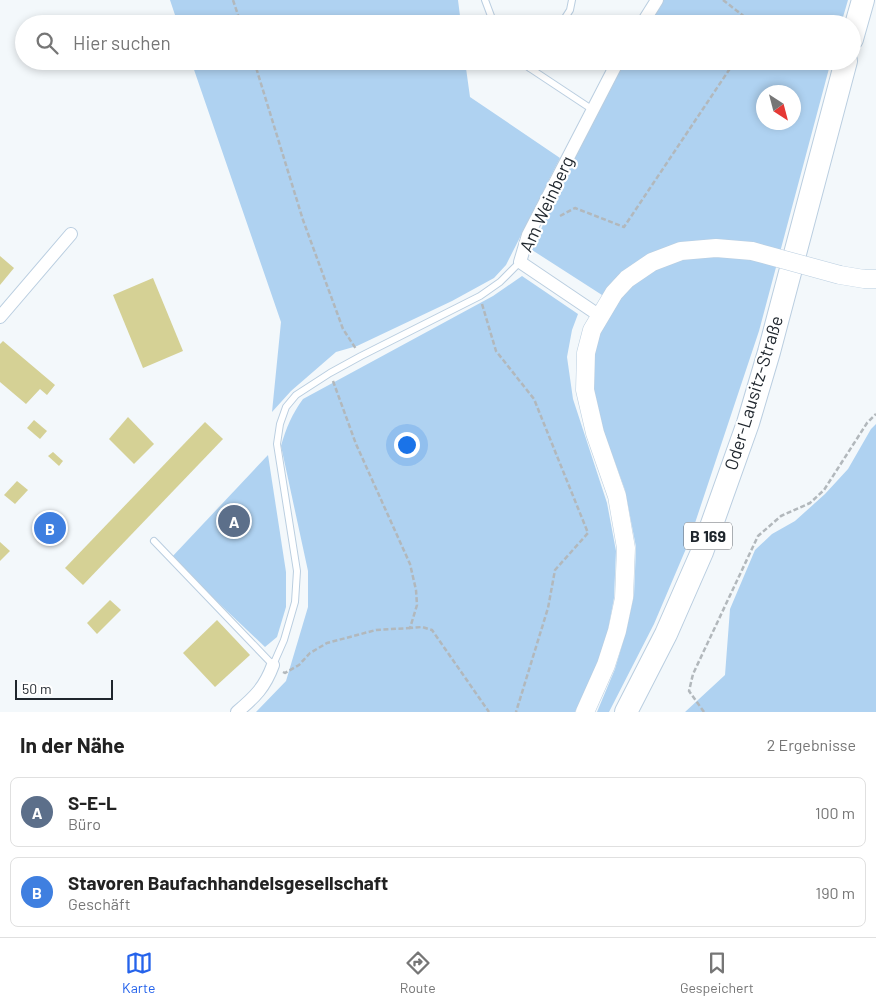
<!DOCTYPE html>
<html lang="de">
<meta charset="utf-8">
<style>
body{margin:0;font-family:Barlow,sans-serif;background:#f6f6f6;color:#222}
.compass{position:absolute;left:756px;top:85px;width:45px;height:45px;border-radius:50%;background:#fff;box-shadow:0 2px 8px #0003;rotate:144deg}
.scale{position:absolute;left:15px;bottom:12px;width:98px;box-sizing:border-box;padding-left:5px;border:2px solid #1f262d;border-top:0;font-size:14px;line-height:18px;white-space:nowrap;color:#1f262d;-webkit-text-stroke:4px #fff;paint-order:stroke}
.you{position:absolute;left:406px;top:444px;width:18px;height:18px;margin:-12px;border:4px solid #fff;border-radius:50%;background:#1a73e8;box-shadow:0 0 0 8px #1a73e833}
.badge{display:grid;place-items:center;width:32px;height:32px;border-radius:50%;background:#2563eb;color:#fff;font-size:16px;font-weight:700}
.pin{position:absolute;translate:-50% -50%;border:2px solid #fff;box-shadow:0 1px 5px #0006}
.list{margin:0;padding:0;list-style:none}
h2{display:flex;justify-content:space-between;align-items:center;height:65px;margin:0;padding:0 20px;font-size:21px}
h2 small{font-size:16px;font-weight:400;color:#767676}
.list li{display:grid;grid-template-columns:32px 1fr auto;gap:15px;align-items:center;box-sizing:border-box;height:70px;margin:0 10px 10px;padding:0 10px;border:1px solid #e0e0e0;border-radius:8px}
.list b{display:block;font-size:19px;white-space:nowrap}
.list p{margin:0;font-size:16px;white-space:nowrap;color:#767676}
.list em{font-size:16px;font-style:normal;color:#767676}
.icon{flex:none;width:28px;height:28px;fill:none;stroke:currentColor;stroke-width:2;stroke-linecap:round;stroke-linejoin:round}
.map{position:relative;flex:none;width:876px;height:712px;overflow:hidden}
.search{position:absolute;background:#fff;box-shadow:0 2px 8px #0003;left:15px;right:15px;top:15px;height:55px;display:flex;align-items:center;gap:12px;box-sizing:border-box;padding:0 18px;border-radius:28px;color:#767676;font-size:19px}
.sheet{height:225px;background:#fff}
nav{display:flex;justify-content:space-around;align-items:center;box-sizing:border-box;height:70px;border-top:1px solid #e0e0e0;background:#fff;font-size:14px;color:#767676}
nav a{display:grid;justify-items:center;gap:2px}
nav .on{color:#2563eb}
.map>svg:first-child{display:block}
</style>
<div class="map">
<svg width="876" height="712" viewBox="0 0 876 712">
<rect width="100%" height="100%" fill="#f3f8fb"/>
<!-- green -->
<g fill="#afd2f1" fill-rule="evenodd">
<path d="M170,0h288l3,24h-283z"/>
<path d="M659,0h189l-7,24h-196z"/>
<path d="M191,61h274l5,36 90,61 -54,107 -12,13 -42,23 -95,45 -21,6 -45,39 -19,21 9,-90z"/>
<path d="M622,61h209l-72,270 -71,213 -34,80 -45,88h-12l18,-43 11,-37 8,-37 2,-48 -11,-57 -21,-58 -10,-43v-36l6,-22 16,-27 -84,-54 61,-140zM764,92h30v30h-30z"/>
<path d="M522,276l56,38 -6,16 -5,27 6,42 34,104 9,48 -2,47 -6,32 -10,33 -23,49h-319l30,-31 22,-74v-36l-27,-125c5,-18 11,-32 22,-47l190,-103z"/>
<path d="M876,424v288h-191l40,-37 5,-66 25,-59 17,-16 23,-13 30,-27 23,-25 23,-40z"/>
<path d="M268,455l18,117v35l-9,30 -12,10 -94,-89z"/>
</g>
<!-- building -->
<g fill="#d5d195">
<path d="M0,256l14,12 -14,17z"/>
<path d="M153,278l30,73 -40,17 -30,-73z"/>
<path d="M3,341l52,44 -8,10 -7,-6 -14,15 -26,-22v-38z"/>
<path d="M128,417l26,27 -20,20 -25,-25z"/>
<path d="M34,420l13,11 -7,8 -13,-11z"/>
<path d="M205,422l18,17 -140,146 -18,-17z"/>
<path d="M53,452l10,9 -4,5 -11,-10z"/>
<path d="M17,481l11,9 -13,14 -11,-9z"/>
<path d="M0,542l10,9 -10,10z"/>
<path d="M110,600l11,10 -24,24 -10,-11z"/>
<path d="M217,620l33,35 -35,32 -32,-34z"/>
</g>
<g fill="none" stroke-linecap="round" stroke-linejoin="round">
<defs>
<g id="lane">
<path d="M485,0l9,24"/>
<path d="M561,24l9,-14 2,-10"/>
<path d="M519,61l74,49"/>
<path d="M530,68l5,-7"/>
<path d="M154,541l119,124 11,-25 11,-38 2,-31 -20,-127 3,-20 6,-17 10,-12 34,-22 31,-17 119,-60 20,-14 20,-20"/>
</g>
<g id="street">
<path d="M642,24l15,-24"/>
<path d="M600,316l-80,-54 8,-27 90,-174"/>
<path d="M0,317l71,-83"/>
<path d="M237,712c18,-15 28,-25 36,-47"/>
</g>
<g id="secondary">
<path d="M840,275l24,4h12"/>
<path d="M585,712l21,-47 11,-34 7,-33 2,-50 -9,-52 -22,-63 -10,-43 1,-37 6,-23 22,-37 13,-14 25,-17 29,-11 35,-3 36,3"/>
</g>
<g id="highway">
<path d="M852,39l11,-39"/>
<path d="M626,712l40,-78 36,-82 46,-129 21,-71 77,-291"/>
</g>
</defs>
<!-- lane casing -->
<use href="#lane" stroke="#bacee0" stroke-width="8"/>
<!-- street casing -->
<use href="#street" stroke="#bacee0" stroke-width="14"/>
<!-- secondary casing -->
<use href="#secondary" stroke="#bacee0" stroke-width="19"/>
<!-- highway casing -->
<use href="#highway" stroke="#bacee0" stroke-width="24"/>
<!-- path -->
<g stroke="#b2b8bc" stroke-width="2.5" stroke-dasharray="5 2.5" stroke-linecap="butt">
<path d="M233,0l8,24"/>
<path d="M723,0l27,21 -1,3"/>
<path d="M254,61l49,159 40,109 13,20"/>
<path d="M560,216l15,-8 49,19 111,-166"/>
<path d="M482,304l14,47 38,48 54,134 -33,37 -7,38 -32,104"/>
<path d="M333,381l23,63 54,120 6,26 1,15 -7,23 12,-1 10,3 57,82"/>
<path d="M283,672l2,1 14,-8 11,-12 17,-10 49,-13 34,-2"/>
<path d="M704,712l-15,-21 4,-17 65,-138 23,-20 29,-13 14,-13 43,-67 9,-9"/>
</g>
<!-- lane -->
<use href="#lane" stroke="#fff" stroke-width="6"/>
<!-- street -->
<use href="#street" stroke="#fff" stroke-width="12"/>
<!-- secondary -->
<use href="#secondary" stroke="#fff" stroke-width="18"/>
<!-- highway -->
<use href="#highway" stroke="#fff" stroke-width="22"/>
<defs>
<path id="secondary-bridge" d="M752,251l88,24"/>
</defs>
<!-- secondary-bridge casing -->
<use href="#secondary-bridge" stroke="#bacee0" stroke-width="19" stroke-linecap="butt"/>
<!-- secondary-bridge -->
<use href="#secondary-bridge" stroke="#fff" stroke-width="18"/>
</g>
<g text-anchor="middle" stroke-width="4.5" stroke-linejoin="round" paint-order="stroke">
<!-- shield labels -->
<rect fill="#fff" stroke="#62676c" stroke-width="1" x="684" y="522.5" width="48" height="27" rx="4"/>
<g font-size="16" font-weight="bold" fill="#1f262d">
<text x="708" y="542">B 169</text>
</g>
<!-- street labels -->
<g font-size="18" fill="#1f262d" stroke="#fff">
<text transform="translate(547 204) rotate(-65)" y="6">Am Weinberg</text>
<text transform="translate(754 393) rotate(-73)" y="6">Oder-Lausitz-Straße</text>
</g>
</g>
</svg>
<svg class="compass" viewBox="-18 -18 36 36"><path d="M0-13l5 13h-10z" fill="#e53935"/><path d="M0 13l5-13h-10z" fill="#767676"/></svg>
<div class="scale">50 m</div>
<div class="you"></div>
<div class="pin badge" style="left:234px;top:521px;background:#5c6f8a">A</div>
<div class="pin badge" style="left:50px;top:528px;background:#3f7fe0">B</div>
<div class="search"><svg class="icon" aria-label="search" viewBox="0 0 24 24"><circle cx="10" cy="10" r="6"/><path d="M15 15l6 6"/></svg>Hier suchen</div>
</div>
<section class="sheet">
<h2>In der Nähe<small>2 Ergebnisse</small></h2>
<ul class="list">
<li><span class="badge" style="background:#5c6f8a">A</span><div><b>S-E-L</b><p>Büro</p></div><em>100 m</em></li>
<li><span class="badge" style="background:#3f7fe0">B</span><div><b>Stavoren Baufachhandelsgesellschaft</b><p>Geschäft</p></div><em>190 m</em></li>
</ul>
</section>
<nav>
<a class="on"><svg class="icon" aria-label="map" viewBox="0 0 24 24"><path d="M3 6l6-2 6 2 6-2v14l-6 2-6-2-6 2zM9 4v14M15 6v14"/></svg>Karte</a>
<a><svg class="icon" aria-label="directions" viewBox="0 0 24 24"><path d="M12 3l9 9-9 9-9-9zM9 14v-3h6M13 9l2 2-2 2"/></svg>Route</a>
<a><svg class="icon" aria-label="saved" viewBox="0 0 24 24"><path d="M7 4h10v16l-5-4-5 4z"/></svg>Gespeichert</a>
</nav>
